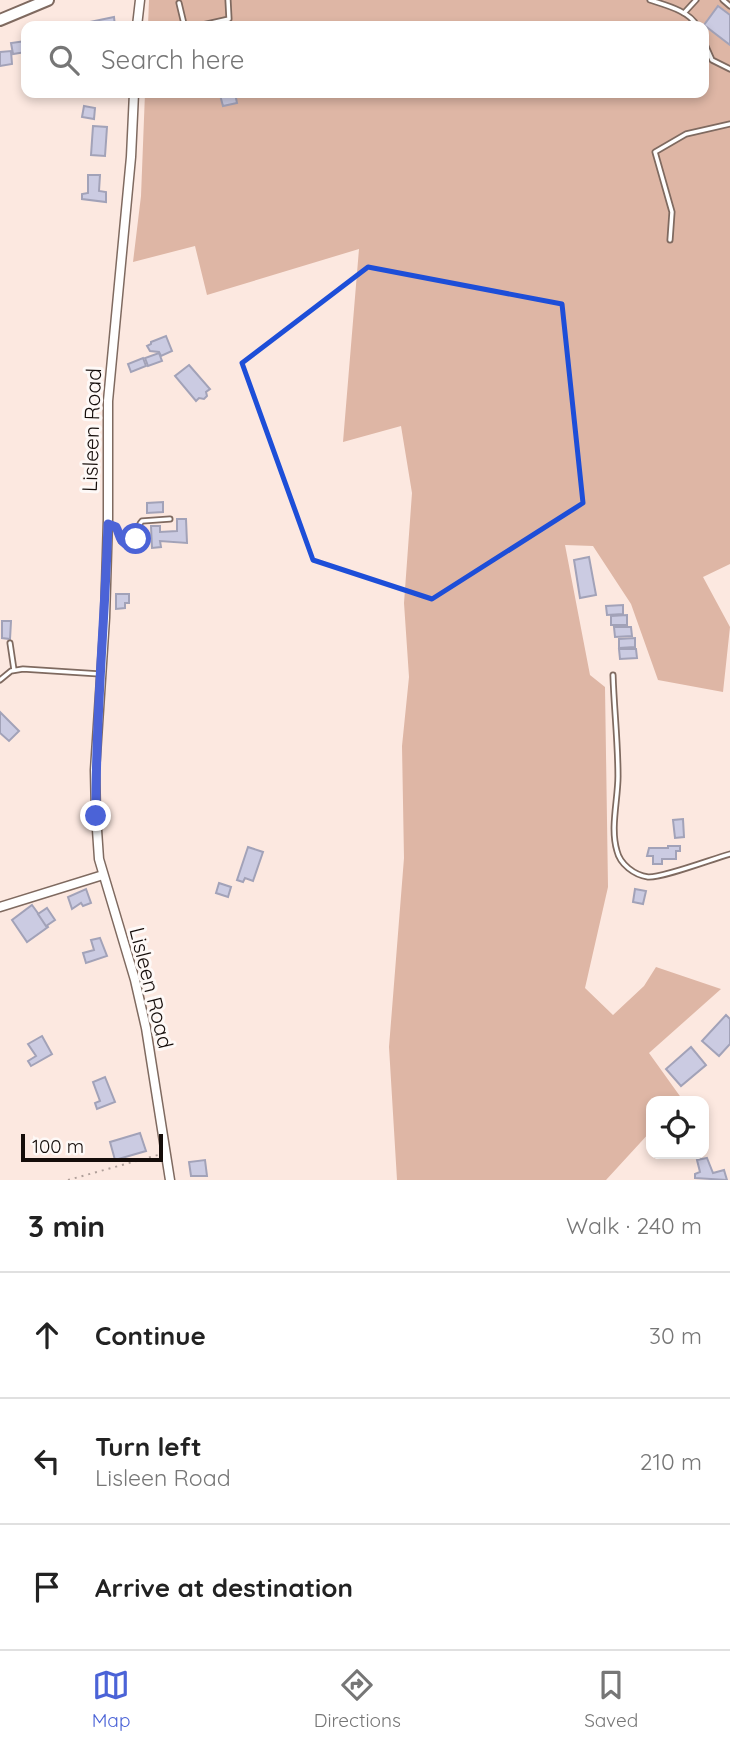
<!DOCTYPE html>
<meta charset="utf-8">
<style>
body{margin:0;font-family:Quicksand,sans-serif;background:#f2f2f2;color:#222}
.controls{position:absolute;right:21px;bottom:21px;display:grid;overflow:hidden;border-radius:14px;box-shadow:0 4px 10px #0003}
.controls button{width:63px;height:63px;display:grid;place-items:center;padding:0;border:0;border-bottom:2px solid #e0e0e0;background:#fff;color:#222;font:35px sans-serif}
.scale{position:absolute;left:21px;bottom:18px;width:142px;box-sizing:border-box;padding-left:7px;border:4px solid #150d0a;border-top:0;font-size:19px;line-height:24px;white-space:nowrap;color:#150d0a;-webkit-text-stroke:5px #fef9f7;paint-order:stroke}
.stop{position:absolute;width:21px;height:21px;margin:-16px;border:5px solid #4b63d7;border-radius:50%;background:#fff}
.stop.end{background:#4b63d7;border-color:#fff;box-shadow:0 2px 7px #0008}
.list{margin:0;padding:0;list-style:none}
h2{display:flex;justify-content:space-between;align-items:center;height:91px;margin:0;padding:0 28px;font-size:30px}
h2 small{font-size:23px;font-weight:400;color:#767676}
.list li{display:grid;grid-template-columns:46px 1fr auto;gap:21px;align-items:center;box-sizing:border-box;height:126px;padding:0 28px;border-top:2px solid #e0e0e0}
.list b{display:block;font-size:26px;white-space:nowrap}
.list p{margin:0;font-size:23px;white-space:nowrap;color:#767676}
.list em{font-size:23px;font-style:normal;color:#767676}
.icon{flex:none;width:38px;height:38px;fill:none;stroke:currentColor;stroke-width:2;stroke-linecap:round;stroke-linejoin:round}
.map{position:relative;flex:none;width:730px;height:1180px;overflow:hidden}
.search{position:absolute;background:#fff;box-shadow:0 4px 10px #0003;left:21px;right:21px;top:21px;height:77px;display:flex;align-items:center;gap:18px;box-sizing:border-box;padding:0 24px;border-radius:14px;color:#767676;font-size:26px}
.sheet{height:469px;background:#fff}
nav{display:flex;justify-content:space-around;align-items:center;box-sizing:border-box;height:98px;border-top:2px solid #e0e0e0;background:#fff;font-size:19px;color:#767676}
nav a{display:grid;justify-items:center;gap:4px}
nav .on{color:#4b63d7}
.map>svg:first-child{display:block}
</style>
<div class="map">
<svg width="730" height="1180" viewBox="0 0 730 1180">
<rect width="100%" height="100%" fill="#fce8e0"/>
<!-- green -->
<path fill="#deb6a5" d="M149,0h581v564l-27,13 27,50 -7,65 -65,-12 -27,-76 -38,-58 -28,-1 25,130 15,12 3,200 -23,101 28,27 31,-29 12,-19 65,22 -72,64 33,46 -2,2h-29v30l-45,49h-209l-8,-133 15,-189 -2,-112 7,-69 -5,-74 8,-110 -11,-67 -58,16 16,-193 -152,46 -12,-49 -62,16 8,-66 4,-103h559v-67h-556z"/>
<!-- building -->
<g fill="#cbcbe2" stroke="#a2a2b8" stroke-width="2">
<path d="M718,6l12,9v30l-26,-20z"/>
<path d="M114,17l1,9h-29l-1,-3z"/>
<path d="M26,41v11l-13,2 -2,-11z"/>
<path d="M11,51l1,13 -12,2v-14z"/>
<path d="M235,93l2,10 -14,3 -3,-11z"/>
<path d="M84,106l11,2 -1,11 -12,-2z"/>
<path d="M93,126l14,1 -2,29 -14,-1z"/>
<path d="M88,175h12l-1,16 7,1v10l-24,-3v-5l6,-1z"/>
<path d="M166,336l6,15 -11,5 -2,-4 -9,-1 -3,-5 4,-2v-2z"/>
<path d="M159,353l3,8 -14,5 -3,-8z"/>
<path d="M143,358l3,8 -15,6 -3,-8z"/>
<path d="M189,365l21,24 -4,3 1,4 -3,3 -5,-1 -3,3 -21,-25z"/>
<path d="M163,502v10l-16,1v-10z"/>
<path d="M177,519h9l1,24 -27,-2 1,6 -9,1 -1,-22h9v6l17,-1z"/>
<path d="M589,557l7,38 -16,3 -6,-38z"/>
<path d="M116,594h13v9h-4v5l-9,1z"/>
<path d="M623,605v9l-16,1 -1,-9z"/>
<path d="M627,615v10h-16v-9z"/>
<path d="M2,621h9l-1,18 -8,-1z"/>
<path d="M614,627h17l1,9 -17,1z"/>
<path d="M635,638v9l-16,1v-9z"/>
<path d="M619,649h17l1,9 -17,1z"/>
<path d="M0,712l19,19 -10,10 -9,-8z"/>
<path d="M683,819l1,18 -9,1 -2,-18z"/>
<path d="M668,846h12v5h-4v8h-14v5h-9v-8h-6l2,-8h19z"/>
<path d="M248,847l15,5 -10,29 -8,-3 -2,4 -6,-2z"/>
<path d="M219,883l12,4 -3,10 -12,-4z"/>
<path d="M86,889l5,14 -8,3 -2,-3 -9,6 -4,-12z"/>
<path d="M635,889l11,2 -3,13 -10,-2z"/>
<path d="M32,905l16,22 -21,15 -15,-22z"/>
<path d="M47,908l8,12 -9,6 -8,-12z"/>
<path d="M100,938l7,18 -21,7 -3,-10 11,-3 -3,-10z"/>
<path d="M726,1015l4,4v25l-11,12 -17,-15z"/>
<path d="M42,1036l10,18 -21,12 -3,-5 8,-5 -8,-12z"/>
<path d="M691,1047l15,18 -25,21 -15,-17z"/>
<path d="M105,1077l10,25 -18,7 -2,-6 5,-2 -7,-19z"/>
<path d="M140,1133l6,18 -31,9 -5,-18z"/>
<path d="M707,1158l6,15 11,-3 3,10 -32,-2v-4l5,-2 -3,-12z"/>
<path d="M205,1160l2,16h-16l-2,-14z"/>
</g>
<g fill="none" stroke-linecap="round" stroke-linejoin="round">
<defs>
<g id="lane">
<path d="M650,0c15,5 40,11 47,26"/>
<path d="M723,0l7,6"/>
<path d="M179,3l5,21 12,2"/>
<path d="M684,13l12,-13"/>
<path d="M198,26l31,-7 -1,-19"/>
<path d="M704,42l8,18 18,9"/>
<path d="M670,240l2,-28 -17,-60 31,-18 44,-10"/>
<path d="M110,525l6,2 5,14 8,4c10,-5 6,-17 13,-24l28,-2"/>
<path d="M10,643l4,27"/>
<path d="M613,675c1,33 5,67 5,101 0,24 -8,52 -1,75 3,13 17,24 31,26 15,1 64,-18 82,-23"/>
<path d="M0,680l11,-9 12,-2 77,5"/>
</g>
<g id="street">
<path d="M137,26l3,-26"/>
<path d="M134,93l-3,64 -23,244v118l-3,99 -10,152 1,45 3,44 36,121 11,48 24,152"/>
<path d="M0,907l103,-32"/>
</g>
<path id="secondary" d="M0,20l48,-20"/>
</defs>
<!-- lane casing -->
<use href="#lane" stroke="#7f6a60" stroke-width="7"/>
<!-- street casing -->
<use href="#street" stroke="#7f6a60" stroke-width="11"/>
<!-- secondary casing -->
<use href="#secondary" stroke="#7f6a60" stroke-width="14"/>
<!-- path -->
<path stroke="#af9f99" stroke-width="2" stroke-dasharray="2 5" stroke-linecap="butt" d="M68,1180l90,-25"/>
<!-- lane -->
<use href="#lane" stroke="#fff" stroke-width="3.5"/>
<!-- street -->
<use href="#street" stroke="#fff" stroke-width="8"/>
<!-- secondary -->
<use href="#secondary" stroke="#fff" stroke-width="10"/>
</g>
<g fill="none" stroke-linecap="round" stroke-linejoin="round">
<!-- route -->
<path stroke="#4b63d7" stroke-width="9" d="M96,816c-1,-97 9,-195 12,-292l8,3c4,7 3,16 13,18l7,-6"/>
</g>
<!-- marked area -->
<path fill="none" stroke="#1d4ed8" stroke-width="5" stroke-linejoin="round" d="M368,267l194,37 21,199 -151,96 -119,-39 -71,-197z"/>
<g text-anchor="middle" stroke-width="6" stroke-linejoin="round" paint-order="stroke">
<!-- street labels -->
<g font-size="21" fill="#150d0a" stroke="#fef9f7">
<text transform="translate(92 430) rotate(-88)" y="7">Lisleen Road</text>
<text transform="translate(151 988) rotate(76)" y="7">Lisleen Road</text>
</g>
</g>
</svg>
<div class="controls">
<button><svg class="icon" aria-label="locate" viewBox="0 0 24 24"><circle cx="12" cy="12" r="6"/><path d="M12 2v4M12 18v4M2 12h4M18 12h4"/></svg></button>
</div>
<div class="scale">100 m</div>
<div class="stop" style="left:136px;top:539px"></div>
<div class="stop end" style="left:96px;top:816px"></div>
<div class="search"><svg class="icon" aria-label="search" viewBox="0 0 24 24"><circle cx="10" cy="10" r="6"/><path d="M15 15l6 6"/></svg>Search here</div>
</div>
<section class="sheet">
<h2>3 min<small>Walk · 240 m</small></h2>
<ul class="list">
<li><svg class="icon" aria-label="ahead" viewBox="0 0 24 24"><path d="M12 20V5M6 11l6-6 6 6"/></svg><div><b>Continue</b></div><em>30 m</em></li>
<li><svg class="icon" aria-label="left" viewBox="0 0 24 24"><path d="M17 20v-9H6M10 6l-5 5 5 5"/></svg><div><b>Turn left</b><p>Lisleen Road</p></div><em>210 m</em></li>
<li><svg class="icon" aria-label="arrive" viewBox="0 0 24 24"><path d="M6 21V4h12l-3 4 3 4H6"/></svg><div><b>Arrive at destination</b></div></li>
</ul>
</section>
<nav>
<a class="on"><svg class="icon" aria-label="map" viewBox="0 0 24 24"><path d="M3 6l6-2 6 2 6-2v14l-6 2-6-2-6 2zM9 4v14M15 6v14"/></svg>Map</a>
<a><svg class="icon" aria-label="directions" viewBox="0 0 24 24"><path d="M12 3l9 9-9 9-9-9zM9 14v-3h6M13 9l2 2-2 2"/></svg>Directions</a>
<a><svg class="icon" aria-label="saved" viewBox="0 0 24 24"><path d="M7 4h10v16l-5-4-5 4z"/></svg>Saved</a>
</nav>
